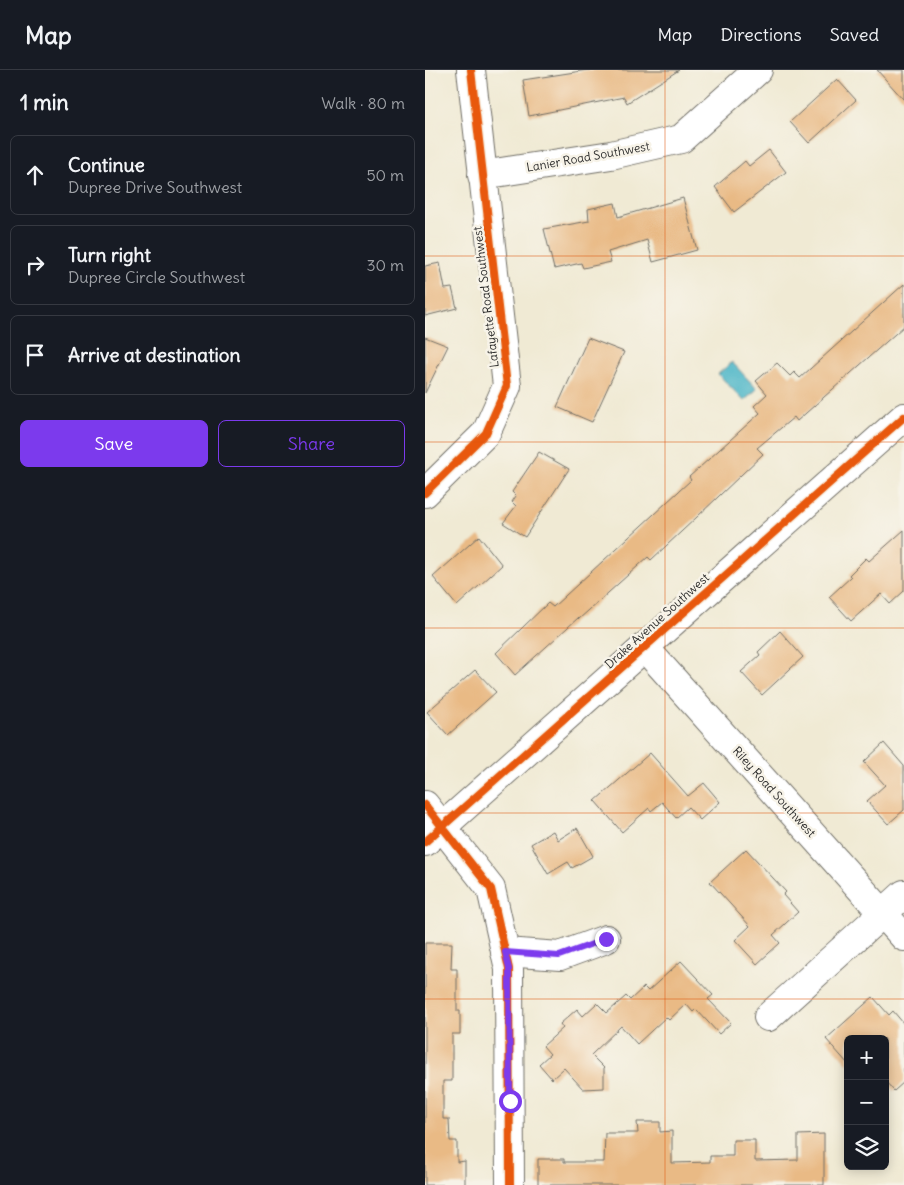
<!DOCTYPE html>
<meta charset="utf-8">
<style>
body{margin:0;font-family:Delius,sans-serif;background:#242831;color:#f1f3f6}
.controls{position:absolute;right:15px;bottom:15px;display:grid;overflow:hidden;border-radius:8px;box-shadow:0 2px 12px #0003}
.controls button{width:45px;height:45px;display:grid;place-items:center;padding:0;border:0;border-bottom:1px solid #363941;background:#171b24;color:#f1f3f6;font:25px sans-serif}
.stop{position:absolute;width:15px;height:15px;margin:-11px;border:4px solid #7c3aed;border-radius:50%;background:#fff}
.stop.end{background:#7c3aed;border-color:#fff;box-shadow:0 1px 5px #0008}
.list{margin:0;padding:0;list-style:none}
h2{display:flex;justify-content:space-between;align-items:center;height:65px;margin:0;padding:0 20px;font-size:21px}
h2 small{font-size:16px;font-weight:400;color:#9ea1a6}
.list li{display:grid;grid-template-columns:32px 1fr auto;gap:15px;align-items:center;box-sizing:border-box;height:80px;margin:0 10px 10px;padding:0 10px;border:1px solid #363941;border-radius:8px}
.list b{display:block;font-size:19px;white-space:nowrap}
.list p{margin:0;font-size:16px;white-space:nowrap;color:#9ea1a6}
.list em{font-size:16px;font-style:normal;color:#9ea1a6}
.actions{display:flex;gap:10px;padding:15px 20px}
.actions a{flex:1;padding:11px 0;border:1px solid #7c3aed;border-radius:8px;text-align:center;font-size:18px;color:#7c3aed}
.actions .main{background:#7c3aed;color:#fff}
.icon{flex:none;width:28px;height:28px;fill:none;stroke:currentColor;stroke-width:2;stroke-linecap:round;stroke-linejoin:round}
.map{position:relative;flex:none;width:479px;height:1115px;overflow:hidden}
header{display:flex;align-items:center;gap:30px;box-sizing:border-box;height:70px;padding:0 25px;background:#171b24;border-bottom:1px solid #363941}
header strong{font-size:24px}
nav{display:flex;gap:28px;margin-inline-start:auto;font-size:18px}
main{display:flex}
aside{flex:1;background:#171b24}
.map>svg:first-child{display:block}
</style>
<header>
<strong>Map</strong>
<nav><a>Map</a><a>Directions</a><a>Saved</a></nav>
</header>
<main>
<aside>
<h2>1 min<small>Walk · 80 m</small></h2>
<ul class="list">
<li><svg class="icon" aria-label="ahead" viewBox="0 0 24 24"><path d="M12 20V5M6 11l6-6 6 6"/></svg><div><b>Continue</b><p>Dupree Drive Southwest</p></div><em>50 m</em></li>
<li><svg class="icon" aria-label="right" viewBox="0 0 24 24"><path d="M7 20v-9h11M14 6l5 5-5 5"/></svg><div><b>Turn right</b><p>Dupree Circle Southwest</p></div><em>30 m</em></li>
<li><svg class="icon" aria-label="arrive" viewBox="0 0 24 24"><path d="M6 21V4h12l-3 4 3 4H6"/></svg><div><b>Arrive at destination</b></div></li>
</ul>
<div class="actions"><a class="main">Save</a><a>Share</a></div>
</aside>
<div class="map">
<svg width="479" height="1115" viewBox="0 0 479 1115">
<rect width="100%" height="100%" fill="#f7f3e8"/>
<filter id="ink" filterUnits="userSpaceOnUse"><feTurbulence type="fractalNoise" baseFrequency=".02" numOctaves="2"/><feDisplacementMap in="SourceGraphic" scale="10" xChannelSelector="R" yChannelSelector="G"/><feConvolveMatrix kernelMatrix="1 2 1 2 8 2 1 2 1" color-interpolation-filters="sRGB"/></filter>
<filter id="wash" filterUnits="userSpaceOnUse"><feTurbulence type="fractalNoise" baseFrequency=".0096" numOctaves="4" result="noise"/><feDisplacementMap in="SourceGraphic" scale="20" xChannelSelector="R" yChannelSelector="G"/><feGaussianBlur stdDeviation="1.12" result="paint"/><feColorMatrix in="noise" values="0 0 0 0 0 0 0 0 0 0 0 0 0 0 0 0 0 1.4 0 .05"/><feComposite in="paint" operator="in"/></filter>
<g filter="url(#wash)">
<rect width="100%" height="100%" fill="#f0ead4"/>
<!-- water -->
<path fill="#4ab5c7" stroke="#3a7079" d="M307,292l25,27 -13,12 -26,-27z"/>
<g id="blocks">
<!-- building -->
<g fill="#e9ba85">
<path d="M163,0h91l-52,33 -3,-6 -95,19 -6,-36z"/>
<path d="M452,0h27v30z"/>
<path d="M412,9l19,21 -47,43 -19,-21z"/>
<path d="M344,80l17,22 -52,40 -19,-25 30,-26 4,5z"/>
<path d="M258,128l14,52 -44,12 -6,-22 -39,12 3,10 -28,6 -2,-5 -27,6 -10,-40 45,-8 -1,-12 27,-6 3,14z"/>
<path d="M15,193l5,26 7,-1 5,20 -32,8v-50z"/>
<path d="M479,214v42l-107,95 -3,-4 -37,31 6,6 -66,63 -46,43 -3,-3 -69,62 -1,-1 -63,57 -19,-22 52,-50 5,4 138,-127 -2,-3 71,-64 -6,-7 13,-12 -11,-13 21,-18 13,13 4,-4 6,6z"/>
<path d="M0,267l23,9 -23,47z"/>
<path d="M163,268l36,14 -32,70 -35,-15z"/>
<path d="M114,382l30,17 -44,68 -22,-14 13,-17 -4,-4 4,-6 -4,-4z"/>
<path d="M479,460v61l-14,13 -9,-10 -30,27 -22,-24 22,-20 -2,-2 17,-17 3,3z"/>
<path d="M54,466l23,29 -45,41 -24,-29z"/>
<path d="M355,561l23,26 -41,38 -21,-23 19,-17 -2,-3z"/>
<path d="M50,600l21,22 -48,43 -21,-23z"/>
<path d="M459,673l20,23v44l-16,14 -21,-23 18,-16 -21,-23z"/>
<path d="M225,683l38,43 16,-13 16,19 -20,18 -12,-13 -12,11 -14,-16 -11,9 -2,-3 -27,24 -27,-31z"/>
<path d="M152,758l16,28 -21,12 -4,-6 -20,12 -17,-30 22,-13 5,9z"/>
<path d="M321,779l40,43 -3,3 15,17 -25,23 7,8 -23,21 -22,-24 15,-14 -40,-44z"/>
<path d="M0,873h27l-1,26h6v42h3v23h-8v47h-9v38h6l1,22h7v21l8,-1v24h-40z"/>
<path d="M256,891l32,34 -5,4 23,24 -12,11 -23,-25 -3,3 -7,-8 -17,16 -3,-3 -29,27 -16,-18 -30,29 13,13v20l-21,1 -19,-21 -12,11 -13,-15 11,-10 -7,-8 20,-18 -3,-4 17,-15 6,7 14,-13 10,10 19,-17 4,4 14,-13 4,4z"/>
<path d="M448,927l16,18 4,-4 11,13v58l-10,9 -9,-10v-42h-37v25l-22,-25z"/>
<path d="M212,1052h23v10l12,-1v32l38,-1v-6h23v-16h22v21l43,-1v-25l26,-1v51h-286v-26h26v3h40l1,-29h33z"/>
</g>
</g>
</g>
<g filter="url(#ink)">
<use href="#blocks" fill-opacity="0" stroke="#706e66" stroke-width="1"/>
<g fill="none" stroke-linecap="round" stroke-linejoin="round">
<defs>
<g id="minor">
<path d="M57,105l129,-20 70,-16 77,-69"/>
<path d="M0,423l61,-60 21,-47 -36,-316"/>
<path d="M219,577l260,290"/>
<path d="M0,735l66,84 18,80 1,216"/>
<path d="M0,772l479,-425"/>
<path d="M80,882l55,4 46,-17"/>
<path d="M343,947l136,-123"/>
</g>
</defs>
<!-- minor casing -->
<use href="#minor" stroke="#706e66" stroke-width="30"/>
<!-- minor -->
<use href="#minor" stroke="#fff" stroke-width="28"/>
<defs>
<g id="cycleway">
<path d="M0,423l61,-60 21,-47 -36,-316"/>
<path d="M0,735l66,84 18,80 1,216"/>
<path d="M0,772l479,-425"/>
</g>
</defs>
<!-- cycleway casing -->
<use href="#cycleway" stroke="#f7f3e8" stroke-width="11"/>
<!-- cycleway -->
<use href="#cycleway" stroke="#e8590c" stroke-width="8"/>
</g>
</g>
<g fill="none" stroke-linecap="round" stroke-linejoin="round" filter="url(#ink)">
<!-- route -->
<path stroke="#7c3aed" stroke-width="6" d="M85,1031l-1,-132 -4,-17 54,4 47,-17"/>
</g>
<!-- grid -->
<path fill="none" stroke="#df570e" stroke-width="1" stroke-opacity="0.55" d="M240,0v1115M0,186h479M0,372h479M0,558h479M0,743h479M0,929h479"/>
<g text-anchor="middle" stroke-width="5" stroke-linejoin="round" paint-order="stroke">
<!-- street labels -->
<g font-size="12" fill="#2b2b2b" stroke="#f7f3e8">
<text transform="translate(163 87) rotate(-10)" y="4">Lanier Road Southwest</text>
<text transform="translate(61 227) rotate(-97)" y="4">Lafayette Road Southwest</text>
<text transform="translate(232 551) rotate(-42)" y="4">Drake Avenue Southwest</text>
<text transform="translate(349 722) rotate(48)" y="4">Riley Road Southwest</text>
</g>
</g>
</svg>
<div class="controls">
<button>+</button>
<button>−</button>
<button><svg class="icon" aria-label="layers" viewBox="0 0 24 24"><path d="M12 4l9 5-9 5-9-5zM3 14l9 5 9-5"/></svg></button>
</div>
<div class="stop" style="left:85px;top:1031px"></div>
<div class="stop end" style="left:181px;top:869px"></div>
</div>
</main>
